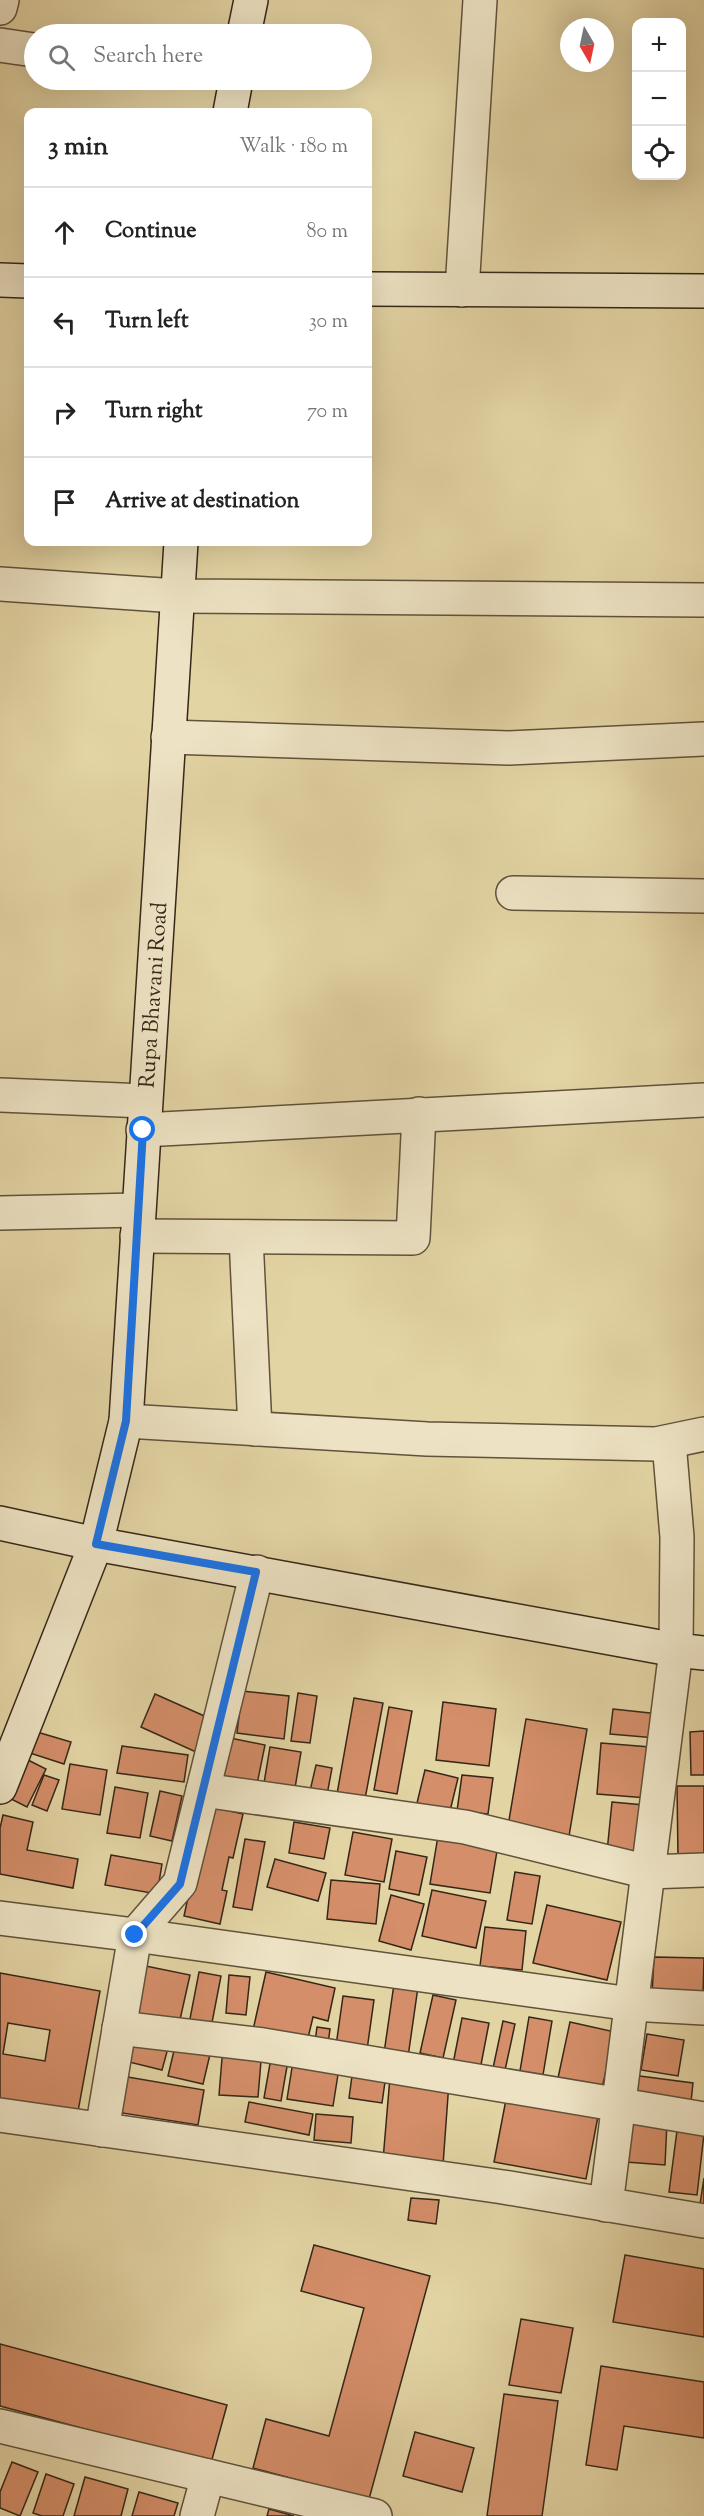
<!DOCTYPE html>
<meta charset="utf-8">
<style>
body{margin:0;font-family:"Sorts Mill Goudy",serif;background:#f6f6f6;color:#222}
.controls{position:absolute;right:18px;top:18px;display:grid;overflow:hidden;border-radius:12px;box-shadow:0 6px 24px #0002}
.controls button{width:54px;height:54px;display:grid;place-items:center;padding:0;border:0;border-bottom:2px solid #e0e0e0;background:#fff;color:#222;font:30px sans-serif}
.compass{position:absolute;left:560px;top:18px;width:54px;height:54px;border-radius:50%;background:#fff;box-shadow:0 6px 24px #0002;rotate:171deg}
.stop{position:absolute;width:18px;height:18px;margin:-14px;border:4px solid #1a73e8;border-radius:50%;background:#fff}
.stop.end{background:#1a73e8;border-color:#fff;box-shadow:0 2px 6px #0008}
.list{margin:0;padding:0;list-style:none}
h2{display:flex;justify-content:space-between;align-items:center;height:78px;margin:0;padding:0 24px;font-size:26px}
h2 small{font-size:20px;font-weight:400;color:#767676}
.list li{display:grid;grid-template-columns:39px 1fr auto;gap:18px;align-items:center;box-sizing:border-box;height:90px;padding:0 24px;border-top:2px solid #e0e0e0}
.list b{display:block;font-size:22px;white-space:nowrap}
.list em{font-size:20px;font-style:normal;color:#767676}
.icon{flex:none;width:33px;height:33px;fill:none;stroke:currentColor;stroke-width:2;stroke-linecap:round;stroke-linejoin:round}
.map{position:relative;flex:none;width:704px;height:2516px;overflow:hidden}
.search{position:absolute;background:#fff;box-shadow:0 6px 24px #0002;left:24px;top:24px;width:348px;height:66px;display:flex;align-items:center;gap:15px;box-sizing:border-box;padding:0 21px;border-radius:33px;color:#767676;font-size:22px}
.panel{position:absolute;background:#fff;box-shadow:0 6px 24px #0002;left:24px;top:108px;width:348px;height:438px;border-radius:12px}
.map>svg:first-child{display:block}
</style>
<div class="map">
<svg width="704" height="2516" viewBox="0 0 704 2516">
<rect width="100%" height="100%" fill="#e3d4a4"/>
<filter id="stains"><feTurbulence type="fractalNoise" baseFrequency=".00333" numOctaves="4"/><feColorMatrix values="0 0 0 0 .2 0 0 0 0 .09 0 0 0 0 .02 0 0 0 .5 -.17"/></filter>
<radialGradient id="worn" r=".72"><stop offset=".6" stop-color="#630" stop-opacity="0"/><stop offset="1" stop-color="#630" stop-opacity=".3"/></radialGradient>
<!-- building -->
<g fill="#d48e69" stroke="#352718" stroke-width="1.5" fill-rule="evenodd">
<path d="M242,1691l47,5 -5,43 -47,-6z"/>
<path d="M298,1693l19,3 -7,47 -19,-2z"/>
<path d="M155,1694l56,25 -15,33 -55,-25z"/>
<path d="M354,1698l29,5 -18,96 -28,-5z"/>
<path d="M443,1702l53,7 -7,57 -53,-6z"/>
<path d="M389,1707l23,4 -15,83 -23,-4z"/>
<path d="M613,1709l46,5 -3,24 -46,-4z"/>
<path d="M526,1719l61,10 -19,113 -61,-10z"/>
<path d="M704,1731v44h-13l-1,-43z"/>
<path d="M37,1732l34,10 -7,22 -34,-11z"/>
<path d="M230,1738l35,7 -9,44 -35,-7z"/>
<path d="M601,1743l49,4 -3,51 -50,-4z"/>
<path d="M122,1746l66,9 -4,27 -67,-9z"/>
<path d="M270,1747l31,5 -8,48 -31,-5z"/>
<path d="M28,1760l18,9 -19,38 -18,-9z"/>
<path d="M70,1764l37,6 -7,45 -38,-6z"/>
<path d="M316,1765l16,3 -5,27 -17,-4z"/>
<path d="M425,1770l33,8 -8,33 -33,-8z"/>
<path d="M44,1775l15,5 -12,31 -15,-6z"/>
<path d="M462,1775l31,3 -5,36 -31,-3z"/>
<path d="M677,1786h27v70l-26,1z"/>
<path d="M115,1787l33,6 -8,45 -33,-5z"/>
<path d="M160,1791l22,5 -10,45 -22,-5z"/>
<path d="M612,1802l32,3 -5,50 -32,-3z"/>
<path d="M208,1806l35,8 -10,44 -4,-1 -7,33 5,1 -7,33 -36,-8z"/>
<path d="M3,1815l30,7 -6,28 51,9 -5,29 -73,-14v-46z"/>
<path d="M294,1822l36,6 -6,31 -35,-6z"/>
<path d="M439,1830l60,9 -9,54 -60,-9z"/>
<path d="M353,1832l39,7 -8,43 -39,-7z"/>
<path d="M245,1839l20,3 -13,68 -19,-3z"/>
<path d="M396,1851l31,6 -8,38 -30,-6z"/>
<path d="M111,1855l51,9 -5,30 -52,-9z"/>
<path d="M275,1859l51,14 -8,28 -51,-14z"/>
<path d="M515,1872l25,4 -8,48 -25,-4z"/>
<path d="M331,1880l49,4 -4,40 -49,-5z"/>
<path d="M432,1890l54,11 -10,47 -54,-12z"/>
<path d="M391,1895l33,9 -13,46 -32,-9z"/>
<path d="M547,1905l74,17 -14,58 -74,-17z"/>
<path d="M485,1927l41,4 -4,39 -42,-4z"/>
<path d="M654,1957l50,1 -1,38 -51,-1z"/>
<path d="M136,1964l54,11 -13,58 -53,-11z"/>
<path d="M199,1972l22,4 -11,57 -22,-4z"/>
<path d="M266,1972l69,16 -7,33 -15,-4 -6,25 -54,-12z"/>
<path d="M0,1973l100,18 -23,126 -77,-14zM8,2023l42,7 -5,31 -42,-7z"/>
<path d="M229,1975l21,2 -4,38 -20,-2z"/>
<path d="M394,1984l24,3 -11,77 -24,-4z"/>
<path d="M433,1995l23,5 -13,58 -23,-5z"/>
<path d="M343,1996l31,4 -8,57 -31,-4z"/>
<path d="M529,2017l23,4 -10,60 -23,-4z"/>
<path d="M462,2018l27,5 -10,52 -27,-6z"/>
<path d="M503,2021l12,3 -11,51 -12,-2z"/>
<path d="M570,2022l45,10 -13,56 -44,-10z"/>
<path d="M317,2027l13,2 -2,15 -13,-2z"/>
<path d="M647,2034l37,6 -6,36 -37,-6z"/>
<path d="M131,2038l37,10 -6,22 -37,-9z"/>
<path d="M177,2038l35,8 -9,38 -35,-8z"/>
<path d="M223,2046l39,3 -4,48 -39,-2z"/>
<path d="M272,2052l17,3 -8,46 -17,-3z"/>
<path d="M294,2055l46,7 -7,44 -46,-7z"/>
<path d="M632,2075l61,8 -3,28 -61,-7z"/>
<path d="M122,2076l82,14 -6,35 -82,-13z"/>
<path d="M352,2076l33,6 -3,21 -33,-5z"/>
<path d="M390,2077l59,5 -6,83 -60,-5z"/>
<path d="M508,2089l92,17 -14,73 -92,-17z"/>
<path d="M249,2102l64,12 -4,21 -64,-13z"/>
<path d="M316,2114l37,3 -2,26 -37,-3z"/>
<path d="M628,2120l39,2 -2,43 -39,-3z"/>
<path d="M678,2123l26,11 -7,61 -28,-3z"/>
<path d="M704,2178v27l-4,-1z"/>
<path d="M411,2198l28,2 -3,24 -28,-4z"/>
<path d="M314,2245l116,31 -61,223 -116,-31 13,-49 63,17 35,-128 -63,-17z"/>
<path d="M625,2255l79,14v68l-91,-15z"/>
<path d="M521,2319l52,9 -12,65 -52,-8z"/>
<path d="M0,2344l227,61 -16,58 -211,-57z"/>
<path d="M601,2366l103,16v56l-80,-12 -7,44 -31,-5z"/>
<path d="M504,2394l54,7 -16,115h-55z"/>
<path d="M415,2432l59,16 -12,44 -59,-16z"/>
<path d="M12,2462l26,10 -18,44 -20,-8v-16z"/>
<path d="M46,2474l28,10 -11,32h-21l-9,-3z"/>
<path d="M85,2477l43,12 -7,27h-47z"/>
<path d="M139,2492l39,11 -4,13h-42z"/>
<path d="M269,2509l25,7h-27z"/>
</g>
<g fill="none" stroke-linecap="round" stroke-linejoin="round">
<defs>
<g id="street">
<path d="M0,8l2,-8"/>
<path d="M0,45l34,5"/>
<path d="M462,290l18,-290"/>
<path d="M0,584l177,12 527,4"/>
<path d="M168,737l341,11 195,-9"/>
<path d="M513,893l191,3"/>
<path d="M0,1095l145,6"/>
<path d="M143,1130l561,-30"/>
<path d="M0,1213l138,-3"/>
<path d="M137,1236l276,2 6,-124"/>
<path d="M246,1237l9,192"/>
<path d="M126,1421l301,18 229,5 48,-10"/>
<path d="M203,1790l262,37 183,45 56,-2"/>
<path d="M0,1918l135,17 -33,195"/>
<path d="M135,1935l496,69 73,4"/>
<path d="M135,1935l45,-52 77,-311"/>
<path d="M119,2028l144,17 441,74"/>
<path d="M0,2115l503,72 201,34"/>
<path d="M606,2205l70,-555 1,-113 -8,-95"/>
<path d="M0,2426l375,90"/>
<path d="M197,2516l11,-40"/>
</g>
<g id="secondary">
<path d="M244,34l7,-34"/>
<path d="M230,112l6,-32"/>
<path d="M0,280l28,1"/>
<path d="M368,289l336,2"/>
<path d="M0,1523l96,21 580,106 28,3"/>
<path d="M0,1787l96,-243 30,-123 55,-879"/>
</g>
</defs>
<!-- street casing -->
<use href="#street" stroke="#60523b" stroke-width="36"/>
<!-- secondary casing -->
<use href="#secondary" stroke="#352718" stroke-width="36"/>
<!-- street -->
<use href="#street" stroke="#ede3c4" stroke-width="33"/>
<!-- secondary -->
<use href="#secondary" stroke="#ede3c4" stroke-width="33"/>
</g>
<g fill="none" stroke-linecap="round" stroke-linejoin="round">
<!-- route -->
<path stroke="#1a73e8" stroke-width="8" d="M135,1935l45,-51 76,-312 -160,-28 30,-123 17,-291"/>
</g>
<g text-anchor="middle" stroke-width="5" stroke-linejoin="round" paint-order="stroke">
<!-- street labels -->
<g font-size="22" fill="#352718" stroke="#ede3c4">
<text transform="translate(152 995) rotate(-86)" y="8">Rupa Bhavani Road</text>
</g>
</g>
<rect width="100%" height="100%" filter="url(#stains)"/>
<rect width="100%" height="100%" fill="url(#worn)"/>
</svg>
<div class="controls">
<button>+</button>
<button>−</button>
<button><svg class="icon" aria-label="locate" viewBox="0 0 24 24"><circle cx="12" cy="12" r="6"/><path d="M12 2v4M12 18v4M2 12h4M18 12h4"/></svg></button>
</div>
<svg class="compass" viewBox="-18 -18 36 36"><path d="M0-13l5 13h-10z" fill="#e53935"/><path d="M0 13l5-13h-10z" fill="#767676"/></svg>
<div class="stop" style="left:143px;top:1130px"></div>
<div class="stop end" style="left:135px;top:1935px"></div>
<div class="search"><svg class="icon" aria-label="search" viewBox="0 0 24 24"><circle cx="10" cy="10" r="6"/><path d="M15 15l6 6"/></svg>Search here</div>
<section class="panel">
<h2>3 min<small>Walk · 180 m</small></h2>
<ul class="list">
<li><svg class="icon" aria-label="ahead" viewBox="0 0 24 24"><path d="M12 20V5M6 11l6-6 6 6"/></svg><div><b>Continue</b></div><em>80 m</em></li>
<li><svg class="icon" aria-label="left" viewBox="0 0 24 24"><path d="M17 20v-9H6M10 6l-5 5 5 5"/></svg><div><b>Turn left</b></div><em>30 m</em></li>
<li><svg class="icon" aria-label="right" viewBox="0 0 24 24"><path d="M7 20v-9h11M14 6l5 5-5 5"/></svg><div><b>Turn right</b></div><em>70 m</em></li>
<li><svg class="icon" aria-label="arrive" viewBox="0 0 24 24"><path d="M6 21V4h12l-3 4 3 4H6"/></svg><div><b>Arrive at destination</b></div></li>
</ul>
</section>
</div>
